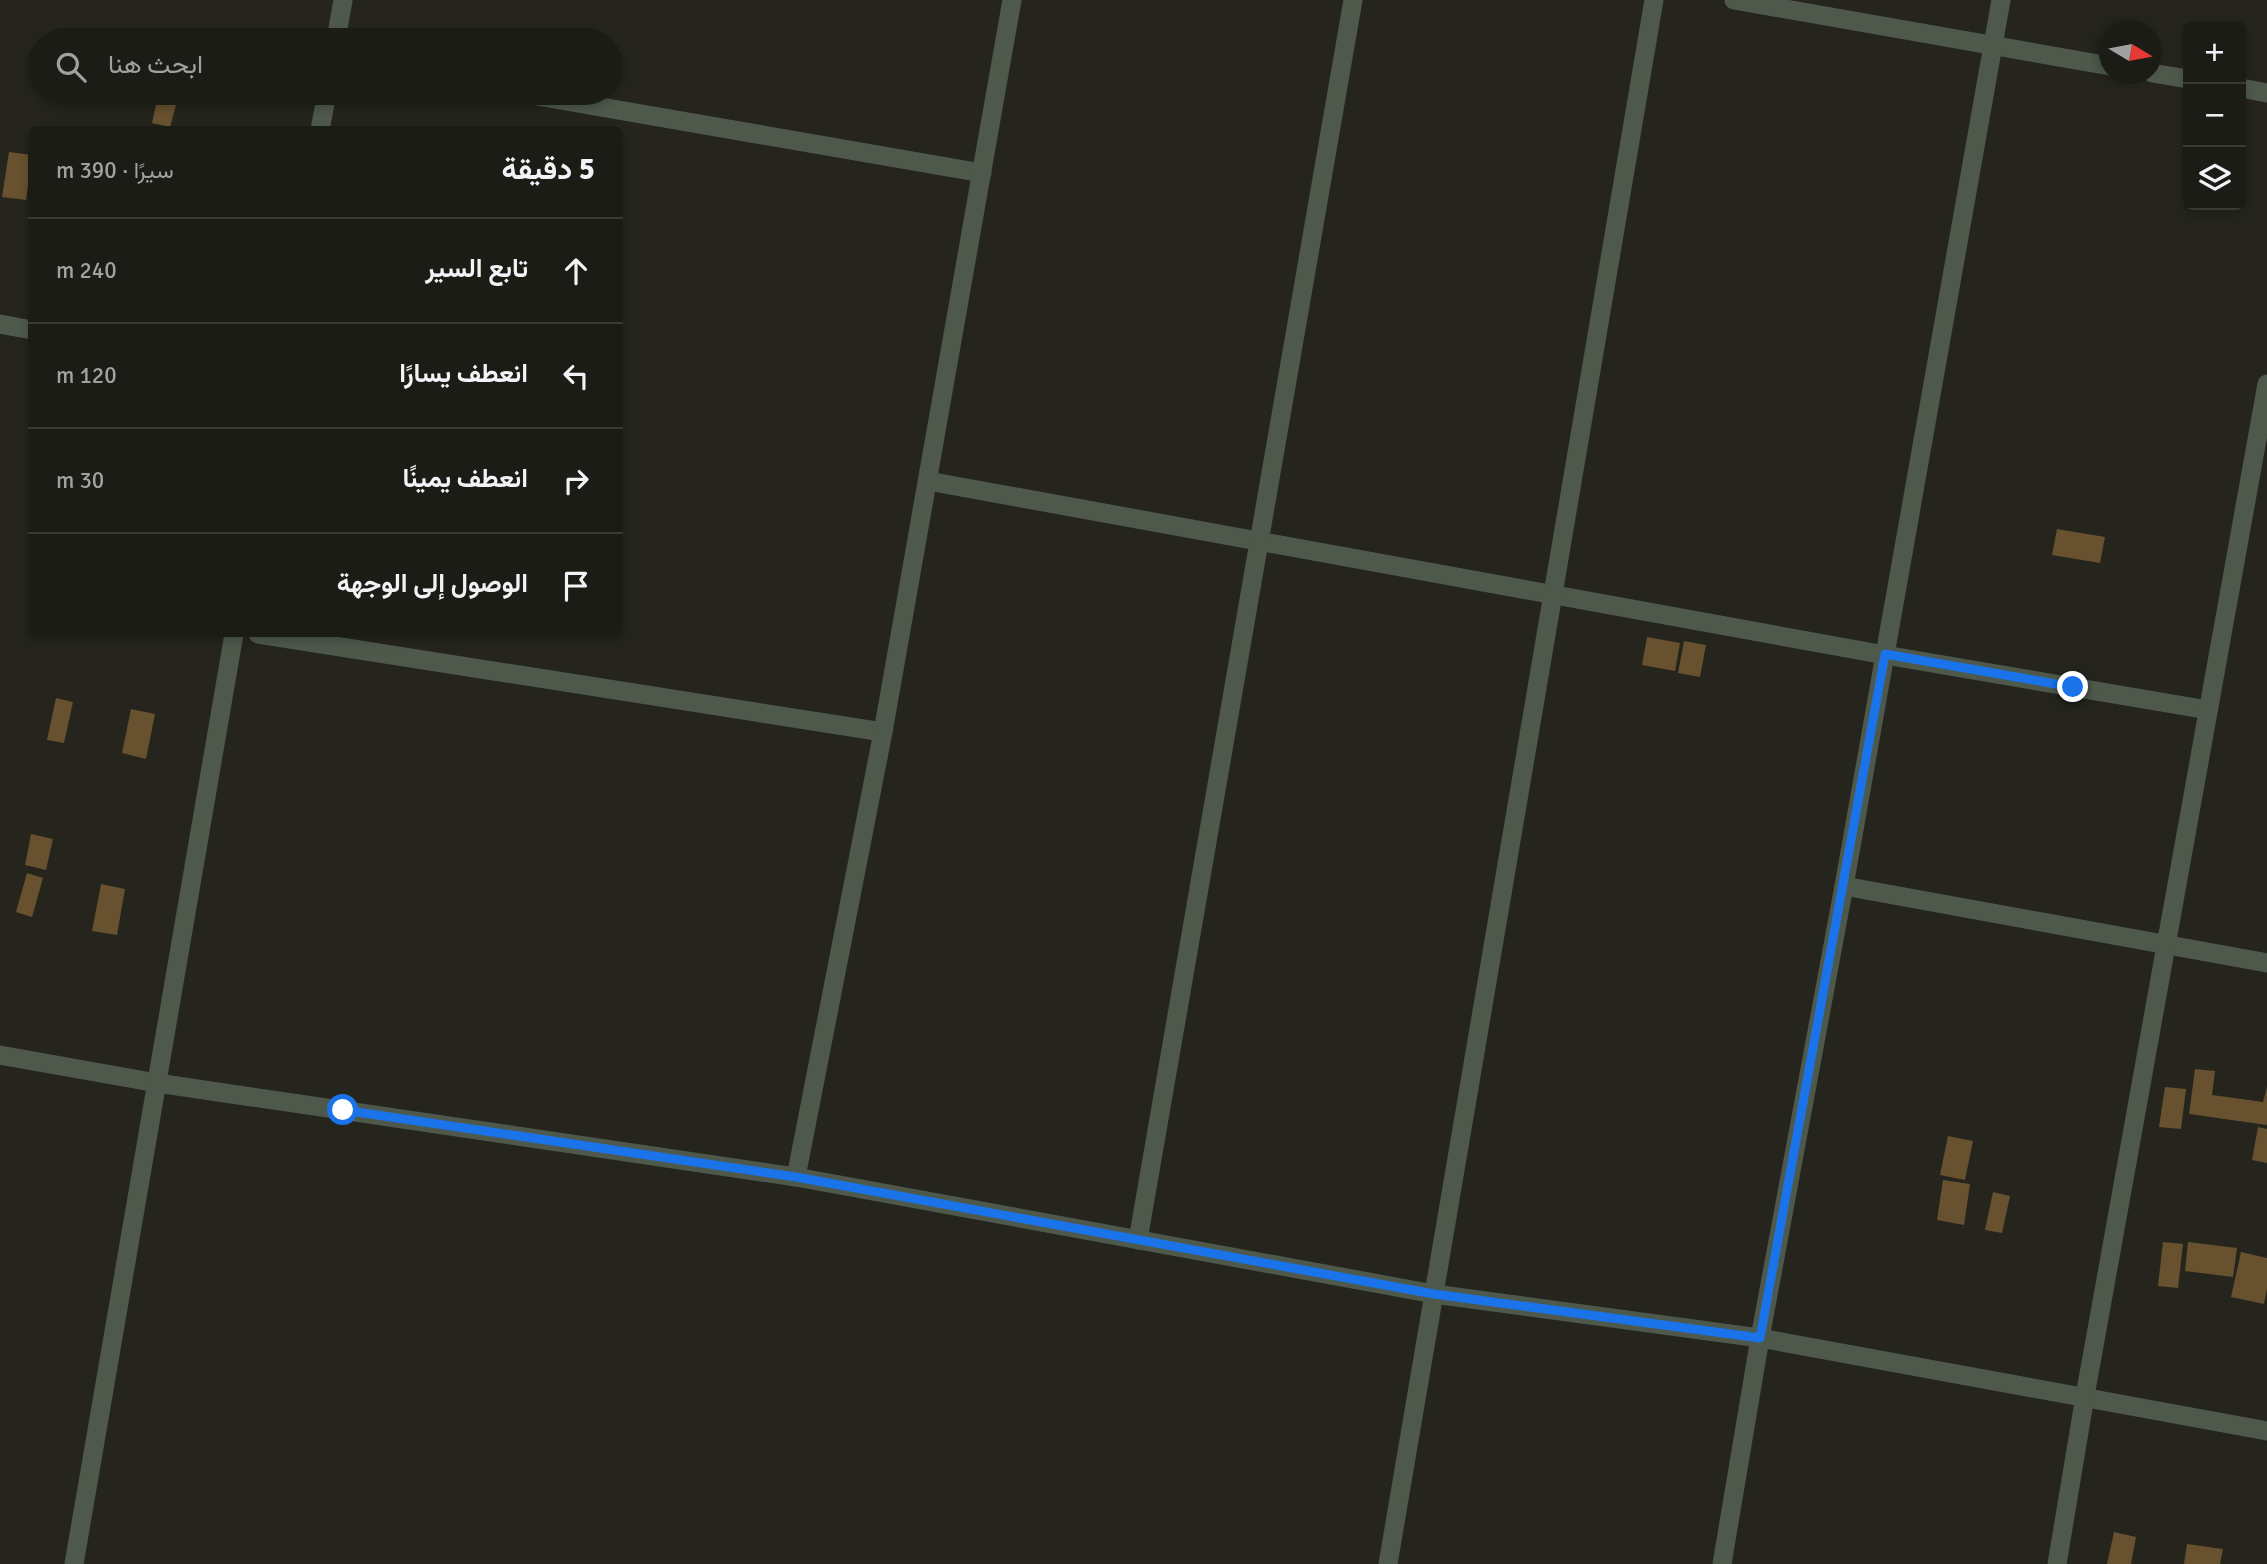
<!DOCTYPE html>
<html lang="ar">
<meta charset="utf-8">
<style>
body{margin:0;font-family:Signika,Vazirmatn,sans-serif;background:#292923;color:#f1f3f6;direction:rtl}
.controls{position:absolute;right:21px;top:21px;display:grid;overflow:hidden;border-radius:10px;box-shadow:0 4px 10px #0003}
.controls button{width:63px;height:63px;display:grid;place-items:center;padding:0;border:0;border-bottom:2px solid #3a3a35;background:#1c1c16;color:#f1f3f6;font:35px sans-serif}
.compass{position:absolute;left:2099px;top:21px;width:63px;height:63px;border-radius:50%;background:#1c1c16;box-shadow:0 4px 10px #0003;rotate:100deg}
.stop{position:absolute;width:21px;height:21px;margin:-16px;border:5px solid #1a73e8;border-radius:50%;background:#fff}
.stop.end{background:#1a73e8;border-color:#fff;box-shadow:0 2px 7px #0008}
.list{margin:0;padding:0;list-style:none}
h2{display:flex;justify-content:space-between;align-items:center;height:91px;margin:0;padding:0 28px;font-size:30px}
h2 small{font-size:23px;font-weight:400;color:#a0a1a1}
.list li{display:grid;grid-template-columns:46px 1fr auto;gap:21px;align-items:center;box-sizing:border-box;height:105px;padding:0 28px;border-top:2px solid #3a3a35}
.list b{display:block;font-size:26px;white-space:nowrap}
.list em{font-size:23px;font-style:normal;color:#a0a1a1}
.icon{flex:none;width:38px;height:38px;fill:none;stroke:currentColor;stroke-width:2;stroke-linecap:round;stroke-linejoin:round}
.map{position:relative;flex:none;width:2267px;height:1564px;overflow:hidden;direction:ltr}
.search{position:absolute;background:#1c1c16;box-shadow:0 4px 10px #0003;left:28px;top:28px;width:595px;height:77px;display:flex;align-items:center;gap:18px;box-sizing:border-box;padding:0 24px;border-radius:38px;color:#a0a1a1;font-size:26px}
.panel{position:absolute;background:#1c1c16;box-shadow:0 4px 10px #0003;left:28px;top:126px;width:595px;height:511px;border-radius:10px;direction:rtl}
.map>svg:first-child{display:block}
</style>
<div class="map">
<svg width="2267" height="1564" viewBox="0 0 2267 1564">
<rect width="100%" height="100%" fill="#25251e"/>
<!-- building -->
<g fill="#67512f">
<path d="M158,96l19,5 -7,26 -18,-4z"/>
<path d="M9,152l23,3 -6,45 -24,-3z"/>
<path d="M2057,529l48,8 -5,26 -48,-8z"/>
<path d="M1647,637l33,6 -5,28 -33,-6z"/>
<path d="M1684,641l22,4 -6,32 -22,-4z"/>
<path d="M56,698l17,4 -9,41 -17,-3z"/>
<path d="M131,709l24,5 -9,45 -24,-6z"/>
<path d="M31,834l22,5 -7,31 -21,-5z"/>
<path d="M27,873l16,5 -11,39 -16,-5z"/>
<path d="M101,884l24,5 -8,46 -25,-4z"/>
<path d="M2195,1069l20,2 -3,24 51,7 4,-15v38l-78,-11z"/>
<path d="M2165,1087l21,2 -5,40 -22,-2z"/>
<path d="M2258,1127l9,2v34l-15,-3z"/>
<path d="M1948,1136l25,5 -8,39 -25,-5z"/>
<path d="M1943,1180l27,4 -6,41 -27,-5z"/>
<path d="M1993,1192l17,4 -8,37 -17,-3z"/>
<path d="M2163,1242l20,2 -5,44 -20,-2z"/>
<path d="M2188,1242l49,6 -4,29 -48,-6z"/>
<path d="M2241,1252l26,6v31l-3,15 -33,-7z"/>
<path d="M2114,1532l22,5 -5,27h-24z"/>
<path d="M2187,1544l36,5 -3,15h-36z"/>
</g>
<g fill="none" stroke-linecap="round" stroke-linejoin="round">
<!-- minor -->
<g stroke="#4e594b" stroke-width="19">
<path d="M1734,0l376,66"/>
<path d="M336,40l7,-40"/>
<path d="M2152,73l36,6"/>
<path d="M2241,88l26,5"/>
<path d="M520,93l462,80"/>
<path d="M320,130l7,-37"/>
<path d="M0,324l32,6"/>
<path d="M928,481l957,174 323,55"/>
<path d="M258,634l625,98"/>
<path d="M1844,886l423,77"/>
<path d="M0,1055l157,28 639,94 638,117 326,44 507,93"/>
<path d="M796,1177l87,-445 129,-732"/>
<path d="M1138,1240l215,-1240"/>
<path d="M74,1564l160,-930"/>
<path d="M1388,1564l266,-1564"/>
<path d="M1722,1564l38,-226 84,-452 157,-886"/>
<path d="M2057,1564l28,-168 182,-1012"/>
</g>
</g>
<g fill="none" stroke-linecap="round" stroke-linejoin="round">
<!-- route -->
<path stroke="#1a73e8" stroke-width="9" d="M343,1110l453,67 638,117 326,44 125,-684 188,33"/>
</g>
</svg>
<div class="controls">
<button>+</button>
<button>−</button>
<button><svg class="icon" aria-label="layers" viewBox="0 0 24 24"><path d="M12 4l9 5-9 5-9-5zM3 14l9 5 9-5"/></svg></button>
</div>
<svg class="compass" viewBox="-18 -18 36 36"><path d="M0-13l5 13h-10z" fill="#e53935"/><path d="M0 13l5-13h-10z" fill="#a0a1a1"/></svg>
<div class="stop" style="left:343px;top:1110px"></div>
<div class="stop end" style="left:2073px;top:687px"></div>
<div class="search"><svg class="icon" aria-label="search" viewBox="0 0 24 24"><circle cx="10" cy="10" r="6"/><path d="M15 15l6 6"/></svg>ابحث هنا</div>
<section class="panel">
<h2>5 دقيقة<small>سيرًا · 390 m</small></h2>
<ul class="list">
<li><svg class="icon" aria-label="ahead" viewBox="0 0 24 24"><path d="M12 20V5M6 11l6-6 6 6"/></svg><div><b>تابع السير</b></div><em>240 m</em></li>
<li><svg class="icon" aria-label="left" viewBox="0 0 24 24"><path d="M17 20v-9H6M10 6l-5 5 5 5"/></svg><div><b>انعطف يسارًا</b></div><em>120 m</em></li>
<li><svg class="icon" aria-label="right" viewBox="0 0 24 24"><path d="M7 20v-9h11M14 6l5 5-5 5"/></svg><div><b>انعطف يمينًا</b></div><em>30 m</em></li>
<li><svg class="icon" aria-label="arrive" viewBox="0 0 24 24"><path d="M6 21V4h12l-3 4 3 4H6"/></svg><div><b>الوصول إلى الوجهة</b></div></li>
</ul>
</section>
</div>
